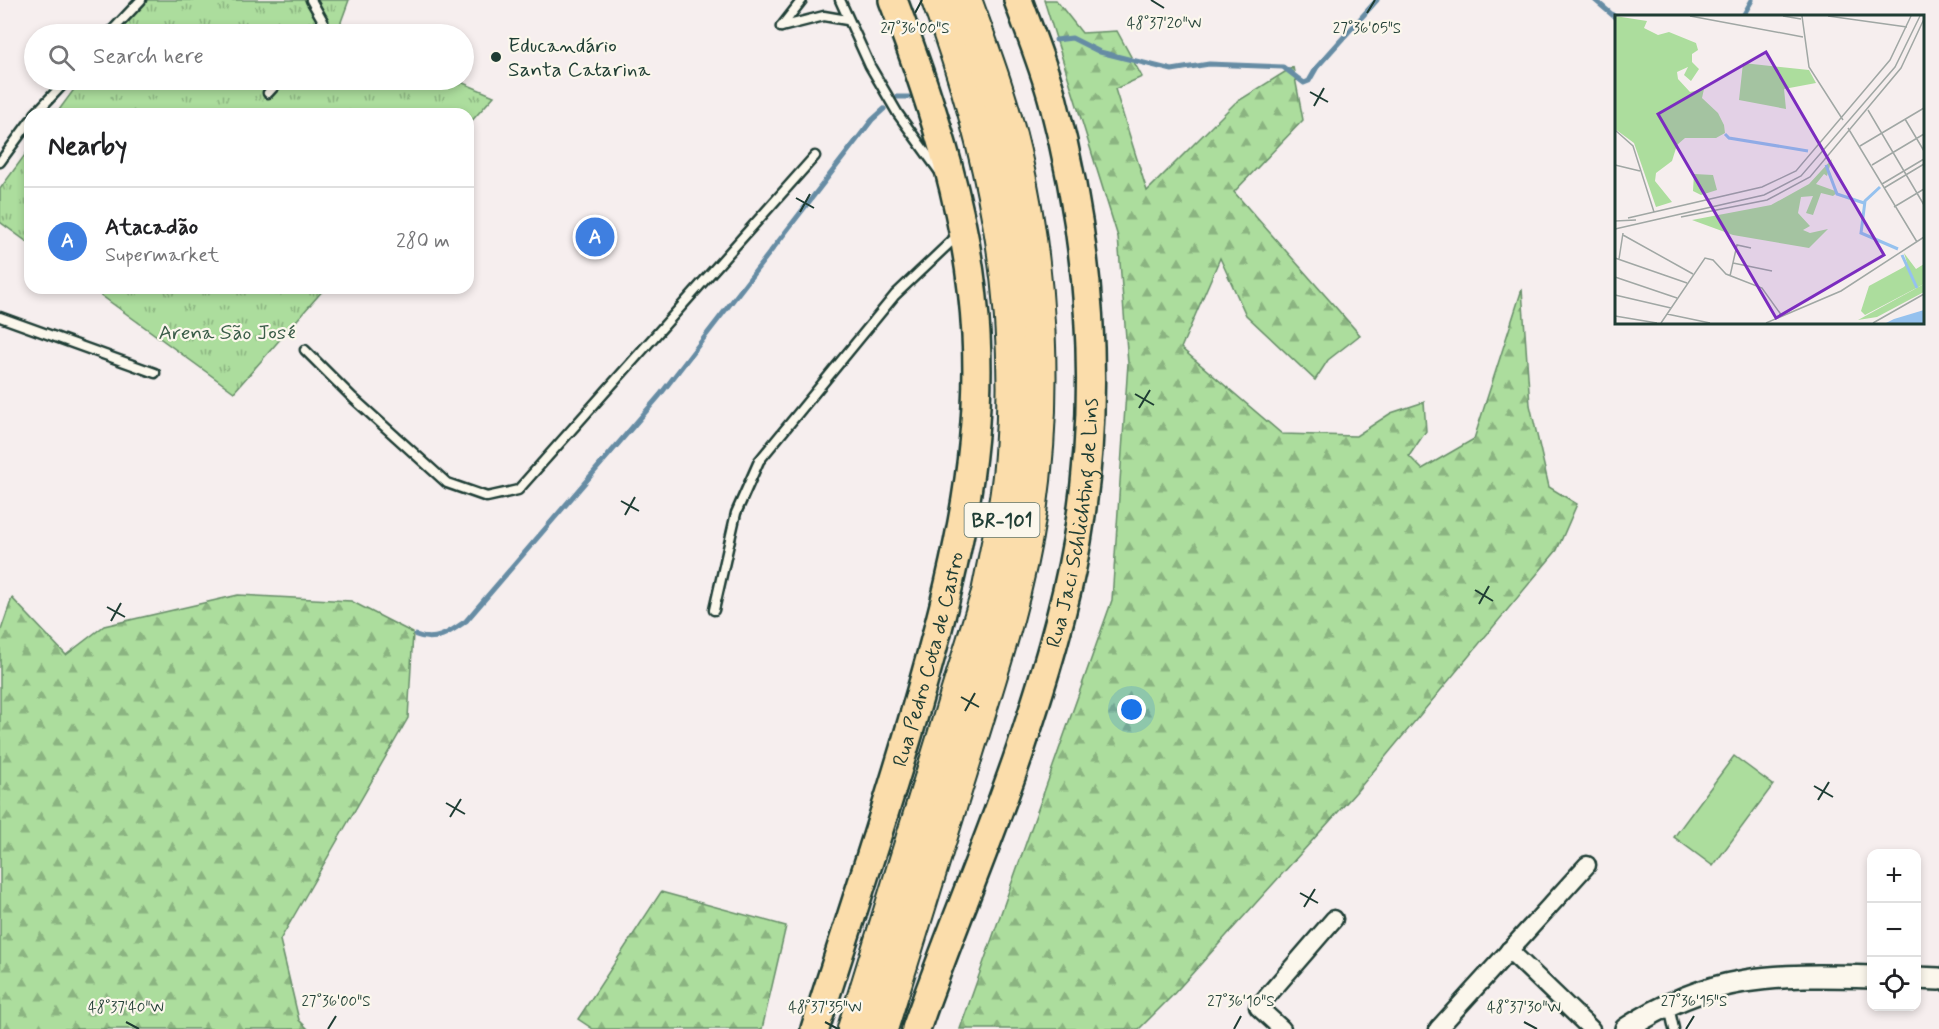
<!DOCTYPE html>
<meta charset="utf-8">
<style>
body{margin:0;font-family:Mynerve,sans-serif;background:#f2f2f2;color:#202124}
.controls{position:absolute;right:18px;bottom:18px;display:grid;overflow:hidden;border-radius:12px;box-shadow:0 3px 9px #0003}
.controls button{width:54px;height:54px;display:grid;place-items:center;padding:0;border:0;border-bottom:2px solid #e0e0e0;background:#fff;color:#202124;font:30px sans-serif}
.you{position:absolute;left:1132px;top:710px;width:21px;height:21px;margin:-15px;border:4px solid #fff;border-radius:50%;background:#1a73e8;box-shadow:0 0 0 9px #1a73e833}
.badge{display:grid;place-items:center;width:39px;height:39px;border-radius:50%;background:#1f3d34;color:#fff;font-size:20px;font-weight:700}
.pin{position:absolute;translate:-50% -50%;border:3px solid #fff;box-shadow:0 2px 6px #0006}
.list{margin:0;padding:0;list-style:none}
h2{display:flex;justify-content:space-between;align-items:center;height:78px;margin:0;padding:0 24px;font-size:26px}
h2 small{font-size:20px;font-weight:400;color:#757577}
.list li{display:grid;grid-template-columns:39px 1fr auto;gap:18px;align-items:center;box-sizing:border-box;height:108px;padding:0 24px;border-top:2px solid #e0e0e0}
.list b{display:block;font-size:22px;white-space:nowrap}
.list p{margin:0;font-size:20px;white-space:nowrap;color:#757577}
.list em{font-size:20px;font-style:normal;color:#757577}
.icon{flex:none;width:33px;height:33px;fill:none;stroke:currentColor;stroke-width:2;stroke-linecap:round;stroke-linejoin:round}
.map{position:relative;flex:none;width:1939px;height:1029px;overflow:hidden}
.search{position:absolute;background:#fff;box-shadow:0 3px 9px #0003;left:24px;top:24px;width:450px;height:66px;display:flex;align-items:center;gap:15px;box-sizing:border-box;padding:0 21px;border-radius:33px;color:#757577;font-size:22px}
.panel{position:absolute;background:#fff;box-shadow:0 3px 9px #0003;left:24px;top:108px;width:450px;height:186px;border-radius:18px}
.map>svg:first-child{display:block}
</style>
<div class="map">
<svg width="1939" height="1029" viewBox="0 0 1939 1029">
<defs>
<pattern id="forest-firs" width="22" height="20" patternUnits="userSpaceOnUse" patternTransform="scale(1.5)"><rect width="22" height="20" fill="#acdd9d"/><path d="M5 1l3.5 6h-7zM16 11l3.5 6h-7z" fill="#8bb481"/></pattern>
<pattern id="park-tufts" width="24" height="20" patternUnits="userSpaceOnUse" patternTransform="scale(1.5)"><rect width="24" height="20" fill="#acdd9d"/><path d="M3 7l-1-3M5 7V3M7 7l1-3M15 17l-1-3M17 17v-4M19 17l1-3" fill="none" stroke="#8bb481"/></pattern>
</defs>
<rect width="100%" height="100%" fill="#f6eeee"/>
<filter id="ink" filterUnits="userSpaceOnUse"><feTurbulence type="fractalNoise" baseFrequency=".0167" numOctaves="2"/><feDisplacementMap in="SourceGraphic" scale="12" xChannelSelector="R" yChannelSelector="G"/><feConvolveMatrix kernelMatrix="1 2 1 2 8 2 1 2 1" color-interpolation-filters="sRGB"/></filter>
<g filter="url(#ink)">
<!-- green -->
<path fill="#acdd9d" stroke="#668d68" stroke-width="1.5" d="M1734,756l39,29 -60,81 -39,-29z"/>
<!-- forest -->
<g fill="url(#forest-firs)" stroke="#668d68" stroke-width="1.5">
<path d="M1044,0h12l26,33 35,-2 25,46 -27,12 32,102 88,-88 58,-36 10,53 -69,72 126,143 -32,25 -13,20 -69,-65 -26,-57 -39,90 101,86 74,2 35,-23 33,-11 2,29 -17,25 13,13 52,-30 48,-150 8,116 19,82 28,17 -20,46 -200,241 -186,206 -32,32h-179l152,-429 16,-237 -10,-126z"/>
<path d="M238,595l113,6 62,32 -5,85 -128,222 19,80 9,9h-308v-396l12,-35 54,57 38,-29z"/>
<path d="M661,892l125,34 -24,103h-169l-15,-10z"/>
</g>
<!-- park -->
<g fill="url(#park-tufts)" stroke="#668d68" stroke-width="1.5">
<path d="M141,0h208l-11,30 10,4h-233z"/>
<path d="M81,80h375l38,16 -26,29v-11h-412z"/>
<path d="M30,148v96l-30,-22v-33z"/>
<path d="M91,288h234l-91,104z"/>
</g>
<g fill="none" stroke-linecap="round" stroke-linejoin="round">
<!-- stream -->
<g stroke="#668ca4" stroke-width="5">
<path d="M1595,0l21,18"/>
<path d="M1743,16l9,-16"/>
<path d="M1056,40l16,-2 28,14 72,18 37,-6 74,3 21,16 5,-2 8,-14 60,-67"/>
<path d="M896,97h15"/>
<path d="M416,635c20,8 34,-3 50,-14l194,-226 212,-275 12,-11"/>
</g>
<defs>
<g id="service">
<path d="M311,0l12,21 -4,13"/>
<path d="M840,0l30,66 28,48 44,61"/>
<path d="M781,27l43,-11 23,4"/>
<path d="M781,27l21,-27"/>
<path d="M109,34l32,-34"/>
<path d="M268,93l12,-13"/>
<path d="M35,114l32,-34"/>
<path d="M0,162l30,-41"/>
<path d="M0,317l155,56"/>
<path d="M305,350l48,48 94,85 40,14 31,-7 297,-334"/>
<path d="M714,610l22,-97 23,-52 136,-166 63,-60"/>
<path d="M1669,1007l5,22"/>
</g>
<g id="minor">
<path d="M1509,950l82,79"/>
<path d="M1282,1029l-24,-22 76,-88"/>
<path d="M1438,1029l149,-164"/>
</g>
<g id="tertiary">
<path d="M1916,978l23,1"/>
<path d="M1626,1029c83,-55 149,-55 246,-52"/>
</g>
<g id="primary">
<path id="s1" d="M815,1029c34,-107 70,-213 101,-321 35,-120 67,-247 60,-373 -6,-116 -42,-227 -83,-335"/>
<path id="s2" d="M916,1029c33,-95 73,-186 105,-281 22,-67 44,-137 56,-207 25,-147 14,-296 -24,-440 -9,-34 -23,-68 -35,-101"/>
</g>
<g id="motorway">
<path d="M854,1029l134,-436c9,-46 20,-92 23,-139 12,-157 -19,-307 -73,-454"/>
<path d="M881,1029c29,-93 58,-187 87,-280 24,-78 50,-156 62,-237 17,-118 11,-243 -16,-360 -12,-52 -31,-102 -49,-152"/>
</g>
</defs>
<!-- service casing -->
<use href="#service" stroke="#1f3d34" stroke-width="13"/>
<!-- minor casing -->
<use href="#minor" stroke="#1f3d34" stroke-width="21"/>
<!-- tertiary casing -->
<use href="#tertiary" stroke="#1f3d34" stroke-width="26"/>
<!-- primary casing -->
<use href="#primary" stroke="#1f3d34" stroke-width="32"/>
<!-- motorway casing -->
<use href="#motorway" stroke="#1f3d34" stroke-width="36"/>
<!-- service -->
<use href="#service" stroke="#fbf7ec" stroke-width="8"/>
<!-- minor -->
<use href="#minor" stroke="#fbf7ec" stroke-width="16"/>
<!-- tertiary -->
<use href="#tertiary" stroke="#fbf7ec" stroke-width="21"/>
<!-- primary -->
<use href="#primary" stroke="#fbddab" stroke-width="27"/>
<!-- motorway -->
<use href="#motorway" stroke="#fbddab" stroke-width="32"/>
</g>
</g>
<!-- ticks -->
<path fill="none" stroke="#1f3d34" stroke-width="2" d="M1151,0l13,8M915,13l7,-13M1367,13l8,-13M1310,92l18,10M1314,106l10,-18M796,198l18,10M800,212l10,-18M1135,394l19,11M1139,408l11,-18M621,501l18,10M625,515l10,-18M1475,590l18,11M1479,604l10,-18M107,607l18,10M111,621l10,-18M961,697l18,10M965,711l10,-18M1814,786l19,11M1818,800l11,-18M446,803l19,11M450,817l11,-18M1300,893l18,10M1304,907l11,-18M126,1022l13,7M825,1022l13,7M1524,1022l13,7M328,1029l8,-13M1234,1029l7,-13M1686,1029l8,-13"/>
<!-- markers -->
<circle fill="#1f3d34" stroke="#fbf7ec" stroke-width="2" cx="496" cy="57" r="6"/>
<g text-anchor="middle" stroke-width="4.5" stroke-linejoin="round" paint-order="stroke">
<!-- shield labels -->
<rect fill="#fbf7ec" stroke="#61756b" stroke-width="1.5" x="964.5" y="503" width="75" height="34" rx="4.5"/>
<g font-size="20" font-weight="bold" fill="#1f3d34">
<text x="1002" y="527">BR-101</text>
</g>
<!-- poi labels -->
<g font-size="21" fill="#1f3d34" stroke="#fbf7ec" text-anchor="start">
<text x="508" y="52">Educandário<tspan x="508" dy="24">Santa Catarina</tspan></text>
</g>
<!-- park labels -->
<g font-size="21" fill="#3b5d49" stroke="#fbf7ec">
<text x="227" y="339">Arena São José</text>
</g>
<!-- street labels -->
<g font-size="21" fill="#1f3d34" stroke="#fbf7ec">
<text dy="7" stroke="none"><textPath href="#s2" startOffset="532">Rua Jaci Schlichting de Lins</textPath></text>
<text dy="7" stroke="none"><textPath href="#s1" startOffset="387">Rua Pedro Cota de Castro</textPath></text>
</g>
</g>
<!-- overview -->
<g transform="translate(1615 15)">
<rect width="309" height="309" fill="#f6eeee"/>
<path d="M309,269v8l-47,25 -19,3z" fill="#acdd9d"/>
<path d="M0,1l32,5 -3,7 14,7 11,-3 27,11 2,7 -6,4v8l7,7 -8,12 -7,-6 4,-8 -11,5 1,7 12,13 14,-3 -2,9 16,15 6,12 1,8 -9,5h-31l-8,7 -5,16 -16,12 -1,8 17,21 -16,5 -22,-64 -19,-14zM217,144l-5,17 -3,-2 -8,10 22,8 -5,4 -12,-3 -8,22 -7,-2 7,-17 -12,1 -3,16 12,13 -7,4 7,3 18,-4 -19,19 -76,-13 -41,-15 79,-15 38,-21zM79,159l19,1 4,15 -16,5 -8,-4z" fill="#acdd9d"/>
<path d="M289,238l12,16 8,-5v20l-59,31 -4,-4 8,-25 35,-19 3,-4z" fill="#acdd9d"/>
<path d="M128,48l66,7 7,13 -32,6 2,20 -47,-9z" fill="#acdd9d"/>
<path d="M309,295v13h-38l8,-4z" fill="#95c1ee"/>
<path fill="none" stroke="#95c1ee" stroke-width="3" d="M110,119l4,4 79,13M211,150l11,29 27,9M265,172l-15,14 -4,32 37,16M287,240l15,33"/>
<path fill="none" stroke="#a0a7a4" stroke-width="1.5" d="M75,1l113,21M168,1l18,3M187,1l7,51 34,53M213,1l79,11M253,95l56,95M290,104l19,32M233,113l69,114M0,115l18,16 21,66M245,131l64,-38M0,150l25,6M257,150l52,-31M267,169l42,-25M269,173l40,-24M279,192l30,-18M66,202l86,-17 43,-23 91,-109 23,-49M13,203l134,-31 34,-16 94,-111 21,-44M0,206l21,-1M0,214l149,-34 37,-19 94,-109 25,-51M8,220l70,39M0,243l72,25M4,244l4,-26M118,248l39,8M115,261l7,-31 14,3M0,262l62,21M0,280l56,13M52,299l43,9M0,301l42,7M46,308l44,-65 8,2 13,14 36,14 20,28M151,308l75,-32 83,-54M258,308l51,-29"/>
<path fill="#7b2cbf" fill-opacity="0.15" stroke="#7b2cbf" stroke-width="3" d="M151,37l118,203 -108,63 -118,-204z"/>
<rect width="309" height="309" fill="none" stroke="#1f3d34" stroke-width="3"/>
</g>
<g font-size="15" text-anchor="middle" fill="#1f3d34" stroke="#fbf7ec" stroke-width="4.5" stroke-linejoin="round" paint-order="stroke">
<text x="1164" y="28">48°37'20"W</text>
<text x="915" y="33">27°36'00"S</text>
<text x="1367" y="33">27°36'05"S</text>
<text x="336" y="1006">27°36'00"S</text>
<text x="1241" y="1006">27°36'10"S</text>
<text x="1694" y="1006">27°36'15"S</text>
<text x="126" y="1012">48°37'40"W</text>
<text x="825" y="1012">48°37'35"W</text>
<text x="1524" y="1012">48°37'30"W</text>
</g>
</svg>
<div class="controls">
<button>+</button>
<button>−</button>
<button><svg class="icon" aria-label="locate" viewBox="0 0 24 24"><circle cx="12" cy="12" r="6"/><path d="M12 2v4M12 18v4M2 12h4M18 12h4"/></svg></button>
</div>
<div class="you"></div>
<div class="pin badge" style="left:595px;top:237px;background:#3f7fe0">A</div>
<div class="search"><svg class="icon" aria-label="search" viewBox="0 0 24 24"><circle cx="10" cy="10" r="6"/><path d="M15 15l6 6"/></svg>Search here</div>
<section class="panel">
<h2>Nearby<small></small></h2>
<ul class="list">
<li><span class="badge" style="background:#3f7fe0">A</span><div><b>Atacadão</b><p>Supermarket</p></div><em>280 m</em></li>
</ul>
</section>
</div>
